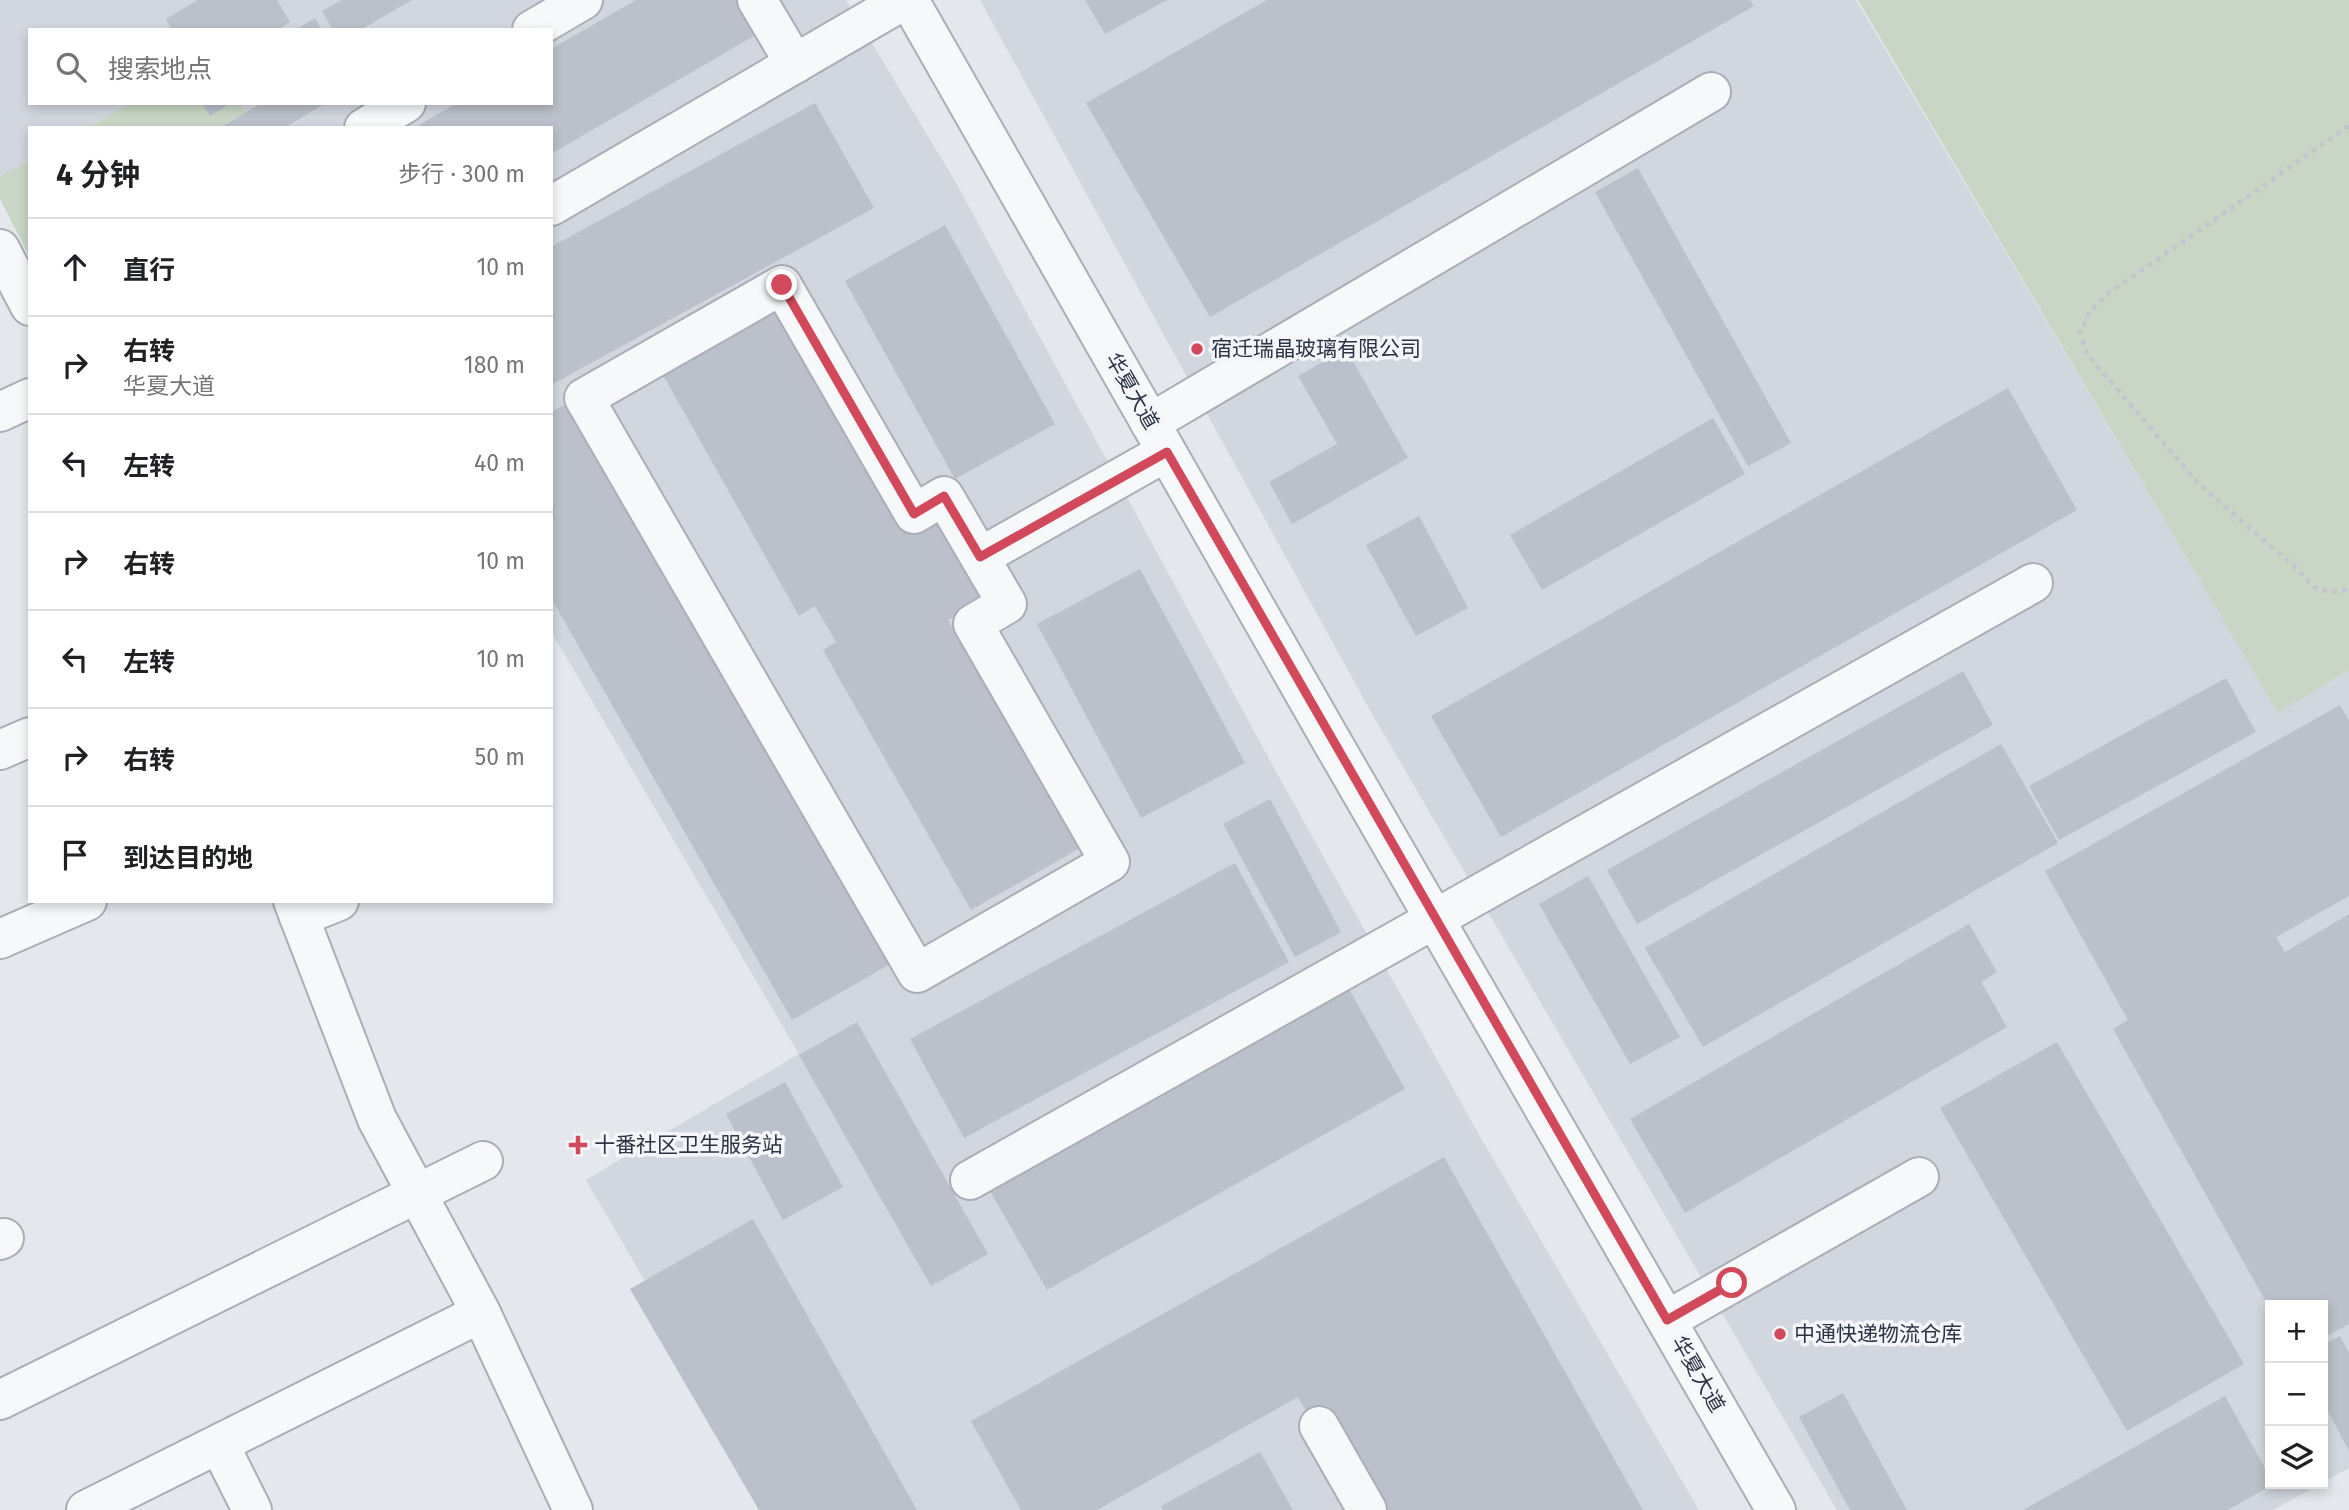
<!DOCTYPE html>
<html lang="zh">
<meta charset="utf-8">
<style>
body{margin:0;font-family:"Fira Sans","Noto Sans SC",sans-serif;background:#f2f2f2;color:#202124}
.controls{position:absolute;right:21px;bottom:21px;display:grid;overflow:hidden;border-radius:0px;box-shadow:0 4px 10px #0003}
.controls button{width:63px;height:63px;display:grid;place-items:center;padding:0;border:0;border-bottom:2px solid #e0e0e0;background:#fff;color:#202124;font:35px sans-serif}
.stop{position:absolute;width:21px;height:21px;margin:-16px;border:5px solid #d1495b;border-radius:50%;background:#fff}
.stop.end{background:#d1495b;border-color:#fff;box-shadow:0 2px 7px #0008}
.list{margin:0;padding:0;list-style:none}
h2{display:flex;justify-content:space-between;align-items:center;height:91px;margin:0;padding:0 28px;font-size:30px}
h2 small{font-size:23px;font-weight:400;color:#757577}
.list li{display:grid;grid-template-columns:46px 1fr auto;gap:21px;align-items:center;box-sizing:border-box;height:98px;padding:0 28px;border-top:2px solid #e0e0e0}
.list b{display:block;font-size:26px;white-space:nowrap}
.list p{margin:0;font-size:23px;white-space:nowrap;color:#757577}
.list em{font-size:23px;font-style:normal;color:#757577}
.icon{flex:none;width:38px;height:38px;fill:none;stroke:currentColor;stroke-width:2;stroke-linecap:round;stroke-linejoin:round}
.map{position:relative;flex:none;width:2349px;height:1510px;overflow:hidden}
.search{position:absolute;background:#fff;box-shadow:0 4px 10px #0003;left:28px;top:28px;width:525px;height:77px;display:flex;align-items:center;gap:18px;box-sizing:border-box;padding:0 24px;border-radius:0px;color:#757577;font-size:26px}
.panel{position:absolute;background:#fff;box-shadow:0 4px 10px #0003;left:28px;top:126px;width:525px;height:777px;border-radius:0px}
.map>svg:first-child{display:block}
</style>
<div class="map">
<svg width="2349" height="1510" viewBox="0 0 2349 1510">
<rect width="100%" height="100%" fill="#e4e7ec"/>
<!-- built -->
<g fill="#d2d6de">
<path d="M0,0h846l109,181 324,596 199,356 221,377h-920l-193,-330 213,-126 -248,-423v-503h-298l-14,-25h312v-73h-521v73h101l-44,25h-57v32l-30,16z"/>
<path d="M980,0h876l422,712 71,-42v798l-26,14v-177h-53v179h50l-47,26h-436l-470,-805z"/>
</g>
<!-- green -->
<g fill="#c9d6c5">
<path d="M1858,0h491v670l-71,43z"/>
<path d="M131,103h108l14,25h-166z"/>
<path d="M30,160v98l-30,-59v-23z"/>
</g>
<!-- building -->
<g fill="#bbc0ca">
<path d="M198,0h79l13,22 -12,8h-106l-6,-11z"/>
<path d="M342,0h70l-52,30h-27l-11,-19z"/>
<path d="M636,0h104l19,33 -208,121v-26h-137l43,-25h94v-54z"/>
<path d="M1085,0h82l-62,34z"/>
<path d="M1267,0h483l4,6 -544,311 -124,-214z"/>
<path d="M315,18l7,12h-27z"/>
<path d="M202,103h30l-22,13z"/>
<path d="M262,103h64l-42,25h-64z"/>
<path d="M815,103l59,105 -323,177v-138z"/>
<path d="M1638,168l153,275 -43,23 -153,-274z"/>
<path d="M945,225l110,199 -100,55 -110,-198z"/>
<path d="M776,300l162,215 48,83 -38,22 134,227 -111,63 -148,-260 13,-8 -21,-36 -16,10 -141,-250z"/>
<path d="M1346,349l62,109 -116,66 -23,-42 68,-38 -39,-68z"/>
<path d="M2008,388l69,122 -576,327 -70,-121z"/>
<path d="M581,396l320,562 -109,62 -241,-422v-186z"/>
<path d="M1713,418l32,56 -203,116 -32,-55z"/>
<path d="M1419,516l49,92 -52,28 -50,-91z"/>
<path d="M1140,569l105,194 -104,55 -104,-194z"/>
<path d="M1963,671l30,54 -356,199 -30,-54z"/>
<path d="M2226,678l30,54 -197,108 -30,-54z"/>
<path d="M2340,705l9,16v175l-73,41 9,15 64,-38v410l-26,14v-33h-53v4l-157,-280 15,-9 -83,-149z"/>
<path d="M2001,744l57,99 -355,204 -58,-99z"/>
<path d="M1270,799l71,133 -46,25 -72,-133z"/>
<path d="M1235,863l54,99 -325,176 -54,-99z"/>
<path d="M1588,876l92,161 -50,27 -91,-160z"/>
<path d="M1969,924l28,48 -16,10 26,45 -322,186 -55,-94z"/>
<path d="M1349,989l56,100 -358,201 -57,-99z"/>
<path d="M857,1022l131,232 -57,32 -132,-231z"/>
<path d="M2057,1042l187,322 -117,67 -187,-323z"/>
<path d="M785,1082l58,105 -60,33 -57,-106z"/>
<path d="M1444,1157l199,353h-266l-63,-85 -16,-28 -201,113h-76l-50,-89z"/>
<path d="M753,1219l164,291h-158l-129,-221z"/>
<path d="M2340,1336l9,17v98l-26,-49v-57z"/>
<path d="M1843,1393l64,117h-57l-51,-93z"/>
<path d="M2225,1396l45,81v7h4l-46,26h-205z"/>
<path d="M1260,1452l33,58h-130l-2,-4z"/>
</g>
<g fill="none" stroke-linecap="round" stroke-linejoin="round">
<defs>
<g id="minor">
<path d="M757,0l38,64"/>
<path d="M909,0l418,733 449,777"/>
<path d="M532,30l51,-30"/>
<path d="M364,128l42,-25"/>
<path d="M551,206l353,-206"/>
<path d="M0,249l30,57"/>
<path d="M782,285l132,229 30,-18 63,108 -34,20 137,238 -193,111 -333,-575z"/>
<path d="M0,412l30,-14"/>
<path d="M1150,423l561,-331"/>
<path d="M980,557l186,-105"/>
<path d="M0,750l30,-13"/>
<path d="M293,901l84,218 104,194 92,197"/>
<path d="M299,917l40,-16"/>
<path d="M0,939l87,-38"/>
<path d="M970,1180l1063,-597"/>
<path d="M0,1240l4,-2"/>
<path d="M1667,1320l252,-143"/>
<path d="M0,1400l483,-239"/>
<path d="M1319,1426l48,84"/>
<path d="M219,1444l33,66"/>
<path d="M86,1510l395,-197"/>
</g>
</defs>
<!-- minor casing -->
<use href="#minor" stroke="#a9aeb7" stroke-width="42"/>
<!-- path -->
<path stroke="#c2c5cb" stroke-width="4.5" stroke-dasharray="5 5" stroke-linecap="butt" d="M2349,126l-240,167 -19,18 -10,22 7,21 111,129 100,87 15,17 18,5 18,-3"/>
<!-- minor -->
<use href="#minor" stroke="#f7f8fa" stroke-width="38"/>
</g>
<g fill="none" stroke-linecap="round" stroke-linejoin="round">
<!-- route -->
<path stroke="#d1495b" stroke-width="9" d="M782,285l132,229 30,-18 36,61 187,-105 500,868 65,-37"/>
</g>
<!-- markers -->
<g fill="#d1495b" stroke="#f4f6f9" stroke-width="2.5">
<circle cx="1197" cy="349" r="7"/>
<path d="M574.5 1134.5h7v7h7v7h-7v7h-7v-7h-7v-7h7z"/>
<circle cx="1780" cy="1334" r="7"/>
</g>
<g text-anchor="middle" stroke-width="7" stroke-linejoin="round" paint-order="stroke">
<!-- poi labels -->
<g font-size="21" fill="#2b3445" stroke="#f4f6f9" text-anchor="start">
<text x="1211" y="356">宿迁瑞晶玻璃有限公司</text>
<text x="594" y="1152">十番社区卫生服务站</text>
<text x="1794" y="1341">中通快递物流仓库</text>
</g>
<!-- street labels -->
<g font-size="21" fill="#2b3445" stroke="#f4f6f9">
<text transform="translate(1132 391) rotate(60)" y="7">华夏大道</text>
<text transform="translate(1698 1374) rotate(60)" y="7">华夏大道</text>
</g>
</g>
</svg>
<div class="controls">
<button>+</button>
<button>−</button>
<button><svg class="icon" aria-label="layers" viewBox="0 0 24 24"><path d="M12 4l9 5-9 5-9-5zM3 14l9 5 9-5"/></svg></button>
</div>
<div class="stop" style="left:1732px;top:1283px"></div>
<div class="stop end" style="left:782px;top:285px"></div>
<div class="search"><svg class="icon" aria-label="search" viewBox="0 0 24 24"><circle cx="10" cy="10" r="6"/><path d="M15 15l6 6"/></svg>搜索地点</div>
<section class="panel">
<h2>4 分钟<small>步行 · 300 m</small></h2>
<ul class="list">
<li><svg class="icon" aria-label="ahead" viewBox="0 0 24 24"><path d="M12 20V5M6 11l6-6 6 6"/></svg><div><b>直行</b></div><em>10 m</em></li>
<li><svg class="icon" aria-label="right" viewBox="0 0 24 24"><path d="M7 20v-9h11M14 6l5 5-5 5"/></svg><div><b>右转</b><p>华夏大道</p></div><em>180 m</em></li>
<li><svg class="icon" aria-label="left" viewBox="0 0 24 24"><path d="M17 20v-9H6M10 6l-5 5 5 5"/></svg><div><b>左转</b></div><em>40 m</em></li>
<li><svg class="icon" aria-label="right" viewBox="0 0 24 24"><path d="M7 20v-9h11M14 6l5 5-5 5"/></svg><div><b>右转</b></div><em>10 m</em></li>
<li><svg class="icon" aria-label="left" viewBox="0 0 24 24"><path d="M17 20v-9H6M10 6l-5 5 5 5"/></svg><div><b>左转</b></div><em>10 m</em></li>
<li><svg class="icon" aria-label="right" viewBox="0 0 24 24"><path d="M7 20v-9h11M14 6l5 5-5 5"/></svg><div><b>右转</b></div><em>50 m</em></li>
<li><svg class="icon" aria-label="arrive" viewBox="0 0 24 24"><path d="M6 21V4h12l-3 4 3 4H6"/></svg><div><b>到达目的地</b></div></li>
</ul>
</section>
</div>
